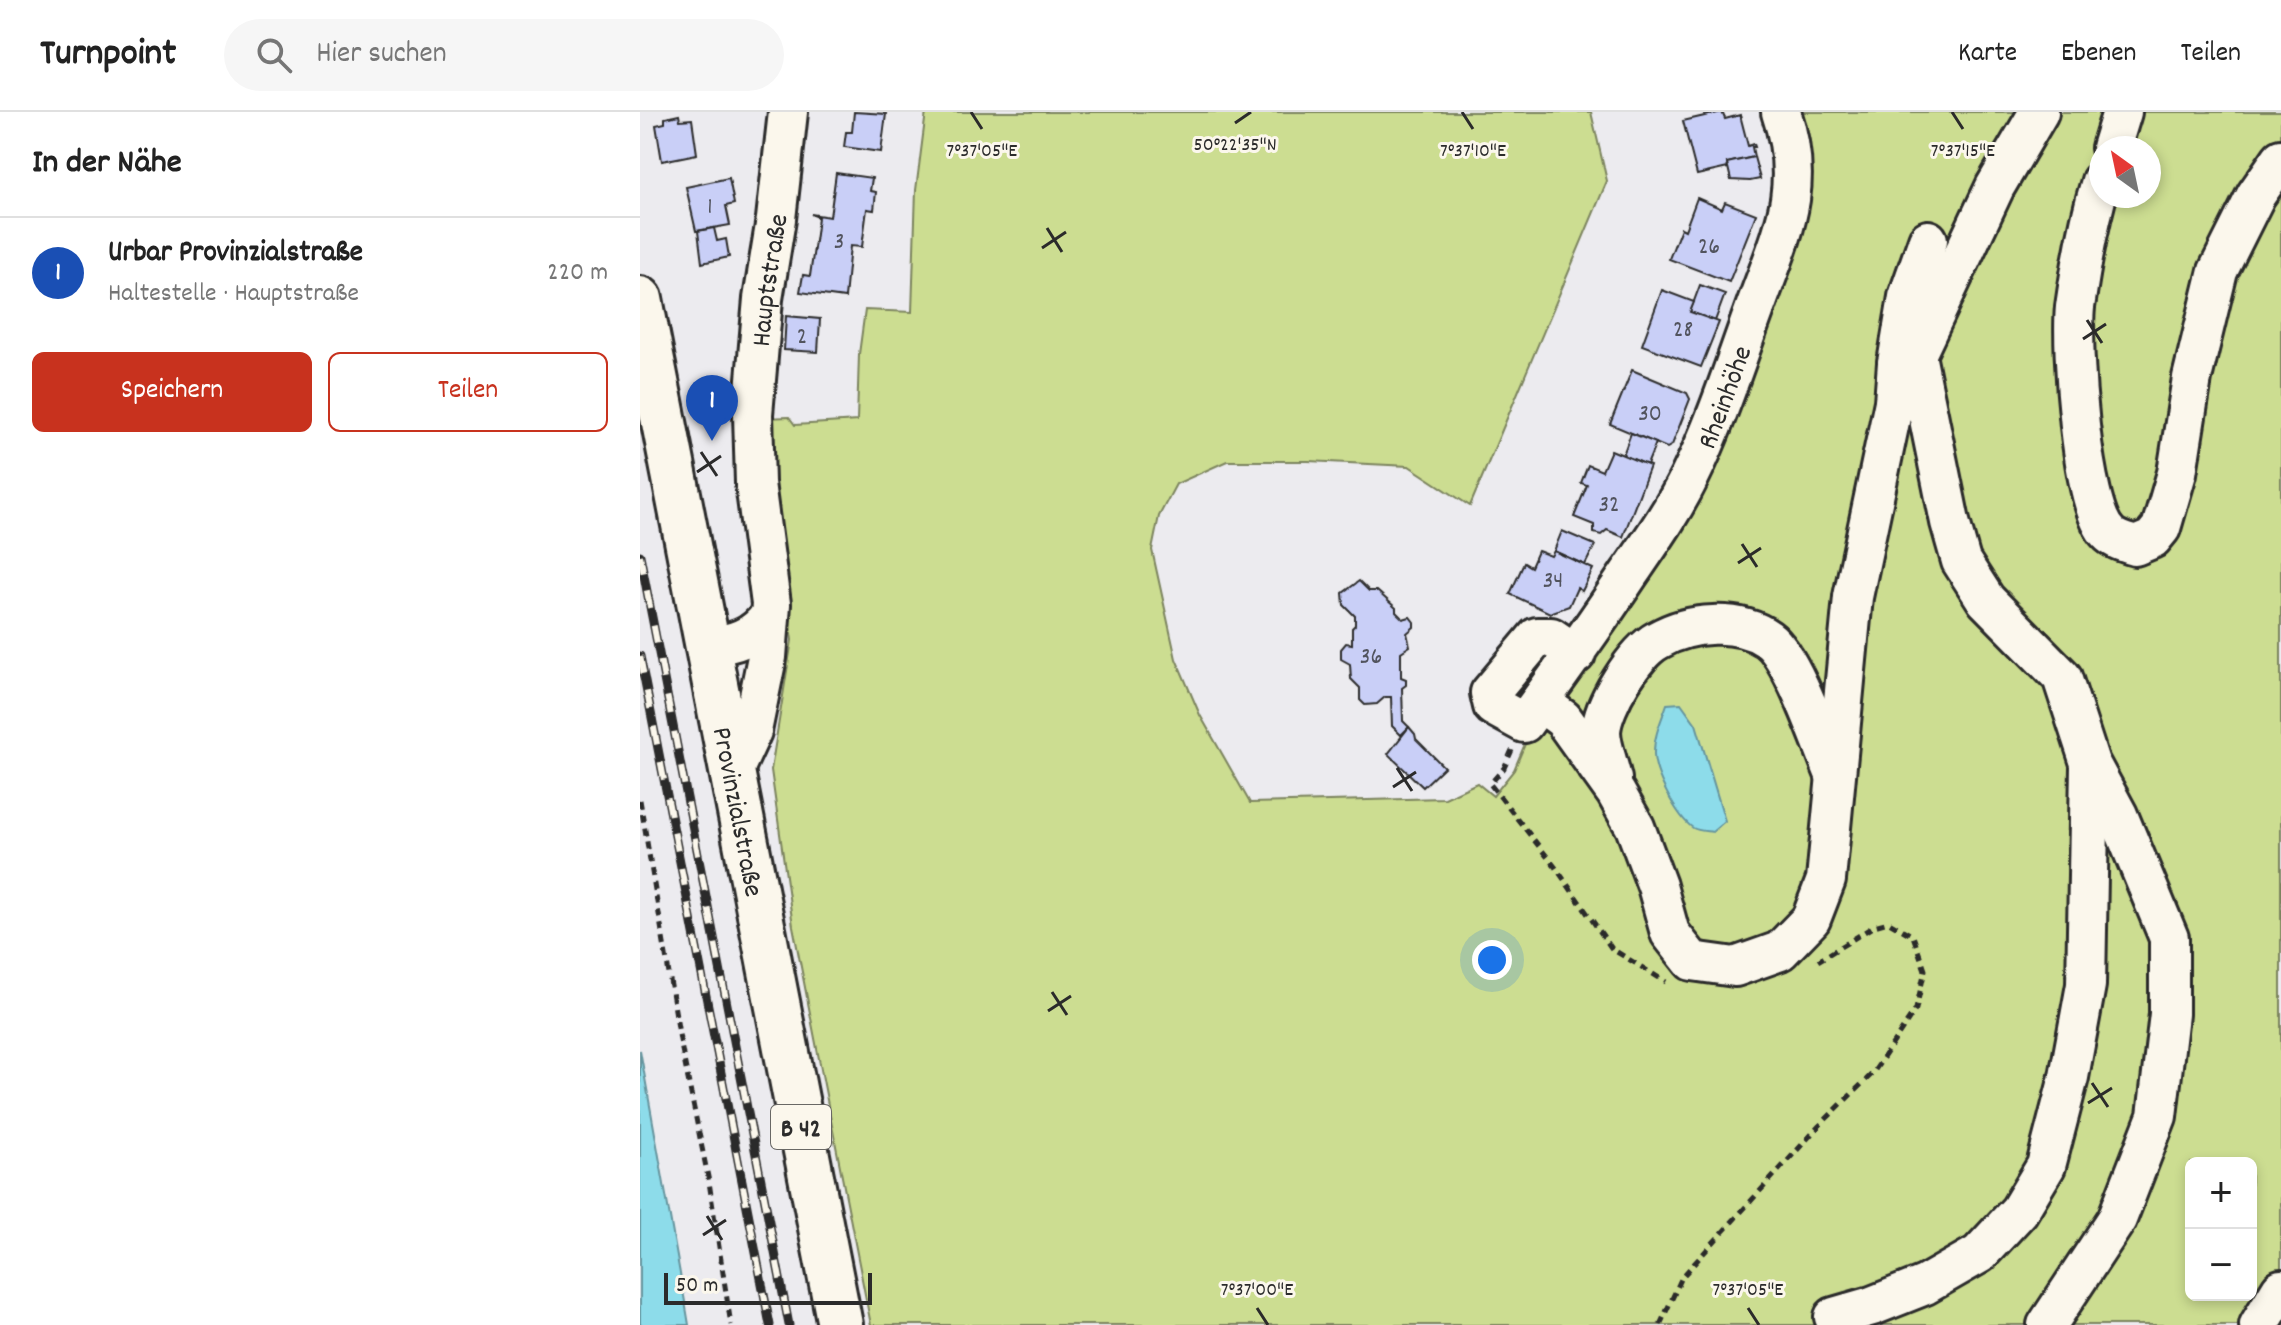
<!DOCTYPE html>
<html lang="de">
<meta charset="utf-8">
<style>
body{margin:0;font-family:Dekko,sans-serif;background:#f6f6f6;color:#222}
.controls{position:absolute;right:24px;bottom:24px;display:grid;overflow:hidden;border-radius:12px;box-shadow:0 4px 12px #0003}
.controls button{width:72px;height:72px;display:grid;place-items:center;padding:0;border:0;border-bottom:2px solid #e0e0e0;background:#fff;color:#222;font:40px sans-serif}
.compass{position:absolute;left:1449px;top:24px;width:72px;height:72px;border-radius:50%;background:#fff;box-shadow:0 4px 12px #0003;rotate:327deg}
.scale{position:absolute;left:24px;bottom:20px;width:208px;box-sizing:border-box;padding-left:8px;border:4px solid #2b2b2b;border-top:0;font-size:22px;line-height:28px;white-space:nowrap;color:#2b2b2b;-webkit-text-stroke:6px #fbf7ec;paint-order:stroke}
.you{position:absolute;left:852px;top:848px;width:28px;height:28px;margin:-20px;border:6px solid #fff;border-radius:50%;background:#1a73e8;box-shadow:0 0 0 12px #1a73e833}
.badge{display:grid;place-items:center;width:52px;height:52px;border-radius:50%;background:#c8321e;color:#fff;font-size:26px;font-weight:700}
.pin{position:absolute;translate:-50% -66px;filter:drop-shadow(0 2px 4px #0008)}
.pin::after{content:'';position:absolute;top:42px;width:28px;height:24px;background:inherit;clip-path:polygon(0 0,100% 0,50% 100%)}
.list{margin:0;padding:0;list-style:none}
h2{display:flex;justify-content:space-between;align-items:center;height:104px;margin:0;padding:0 32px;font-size:34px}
h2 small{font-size:26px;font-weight:400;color:#767676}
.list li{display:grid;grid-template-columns:52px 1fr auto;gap:24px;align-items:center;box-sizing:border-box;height:112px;padding:0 32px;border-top:2px solid #e0e0e0}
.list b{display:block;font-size:30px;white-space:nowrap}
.list p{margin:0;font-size:26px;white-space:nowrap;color:#767676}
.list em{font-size:26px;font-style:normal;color:#767676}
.actions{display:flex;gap:16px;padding:24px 32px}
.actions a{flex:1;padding:18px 0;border:2px solid #c8321e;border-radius:12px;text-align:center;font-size:28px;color:#c8321e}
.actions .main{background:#c8321e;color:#fff}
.icon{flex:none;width:44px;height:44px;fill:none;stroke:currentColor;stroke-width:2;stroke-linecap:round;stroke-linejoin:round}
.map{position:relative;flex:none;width:1641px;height:1213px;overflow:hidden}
header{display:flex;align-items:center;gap:48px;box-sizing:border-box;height:112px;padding:0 40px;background:#fff;border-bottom:2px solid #e0e0e0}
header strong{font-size:38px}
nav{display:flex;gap:44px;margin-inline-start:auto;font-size:28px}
.search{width:560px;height:72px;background:#f6f6f6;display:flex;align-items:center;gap:20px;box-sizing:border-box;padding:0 28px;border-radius:44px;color:#767676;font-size:30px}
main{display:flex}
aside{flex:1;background:#fff}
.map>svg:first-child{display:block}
</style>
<header>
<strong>Turnpoint</strong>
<div class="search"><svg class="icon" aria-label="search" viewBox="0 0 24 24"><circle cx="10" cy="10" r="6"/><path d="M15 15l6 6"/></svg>Hier suchen</div>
<nav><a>Karte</a><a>Ebenen</a><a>Teilen</a></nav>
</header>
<main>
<aside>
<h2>In der Nähe<small></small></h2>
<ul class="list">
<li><span class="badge" style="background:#1a4fb4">1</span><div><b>Urbar Provinzialstraße</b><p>Haltestelle · Hauptstraße</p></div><em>220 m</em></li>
</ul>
<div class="actions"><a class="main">Speichern</a><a>Teilen</a></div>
</aside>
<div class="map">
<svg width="1641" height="1213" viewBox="0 0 1641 1213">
<rect width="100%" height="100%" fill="#ecebef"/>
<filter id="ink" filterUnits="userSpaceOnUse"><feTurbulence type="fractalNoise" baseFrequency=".0125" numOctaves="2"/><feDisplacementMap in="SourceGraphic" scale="16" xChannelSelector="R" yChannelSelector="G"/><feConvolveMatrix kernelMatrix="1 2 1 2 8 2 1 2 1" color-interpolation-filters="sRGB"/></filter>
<g filter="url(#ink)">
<!-- green -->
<path fill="#ccdd91" stroke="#7c845e" stroke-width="2" fill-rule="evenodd" d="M286,0h665l16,69 -137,325 -61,-40 -101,-5h-81l-51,23 -17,32 -7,34 24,109 24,56 50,88 195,-5 32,-15 16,13 21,-26 19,-45 187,-279 77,-334h484v1213h-1410l-78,-399 -22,-156 21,-130 -24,-163 -2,-59 23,-1 6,8 62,-4 2,-67 6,-44 47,2 4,-122zM1461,36h48v48h-48zM1551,1051h60v132h-60z"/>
<!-- water -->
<g fill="#8ddcea" stroke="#66959e" stroke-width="2">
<path d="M1041,591l15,21 29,97 -13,11c-6,-1 -14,-1 -19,-4 -16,-11 -40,-56 -39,-76 0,-17 8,-33 13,-48z"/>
<path d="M0,938l47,263 2,12h-49z"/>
</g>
<!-- building -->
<g fill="#c9cff7" stroke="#2b2b2b" stroke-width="2">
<path d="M214,0l32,2 -5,38 -37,-5 2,-15h6z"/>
<path d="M1082,0l3,7 15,-4 8,31 6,-2 1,3h-3l2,10 -27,6 1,5 -31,7 -14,-54z"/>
<path d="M39,3l1,5 12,-1 5,35 -35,7 -6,-36 9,-2v-5z"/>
<path d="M1114,45l6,22 -10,2 -19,-1 -4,-17z"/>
<path d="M196,61l36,5 -2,13 6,1 -2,18 -7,-1 -5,38 -12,-1 -5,52 -45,-6 3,-17 7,1 6,-42 2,-17 -7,-3 19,3z"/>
<path d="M89,66l5,26 -8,2 4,19 -34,6 -10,-44z"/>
<path d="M1057,86l25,11 3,-7 31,12 -27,68 -60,-23 12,-31 4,2z"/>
<path d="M74,116l3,13 9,-2 3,18 -27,6 -4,-32z"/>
<path d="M1060,173l25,9 -10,27 -25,-9z"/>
<path d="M1022,178l32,12 -4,10 29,10 -18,45 -59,-22z"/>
<path d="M146,204l34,3 -2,33 -34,-2z"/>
<path d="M992,258l55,23 3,6 -18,46 -5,3 -57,-24z"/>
<path d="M991,321l25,10 -9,22 -24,-10z"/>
<path d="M971,338l39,16 -27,71 -16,-7 -6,5 -7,-2v-8l-20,-8 13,-32 -6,-2 7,-18 14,6z"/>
<path d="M922,419l33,14 -10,20 -31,-14z"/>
<path d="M898,439l13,5 3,-5 39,18 -11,22 -5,-3 -8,18 -19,7 -40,-19 14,-31 7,4z"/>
<path d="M719,469l10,10h8l19,17v4l7,7 7,-2 4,5v5l-7,6 3,13 -9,6v25l5,2v6l-4,3 1,33 6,6 -8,8 -9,-9 -1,-29h-6l-8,7 -12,1 -5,-5v-12l-9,-9 -1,-15 -9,-5v-10l5,-6 6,1v-16l3,-3v-9l-11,-11 -1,-12z"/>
<path d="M769,615l6,7 1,5 28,28 -21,20 -35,-33z"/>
</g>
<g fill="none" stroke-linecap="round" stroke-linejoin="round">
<defs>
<g id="minor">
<path d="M1471,36l11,-36"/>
<path d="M1461,69c-12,40 -20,84 -26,126 -4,40 6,199 33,226 6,7 19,10 27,13l17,-7 9,-11 16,-55 15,-95 26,-107 38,-76 25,-36"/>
<path d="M1276,243l34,167 11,39 25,39 76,77 28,86 28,52 51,123v76l-12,102 -40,103 -70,106"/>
<path d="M1257,251l11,-66 20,-57"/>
<path d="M67,535c26,-4 47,-8 63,-32"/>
<path id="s1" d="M936,542l-25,-17h-14l-47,56 3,13 31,17c36,-49 71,-98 105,-149 22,-32 44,-63 61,-98 26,-53 44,-110 64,-165 26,-74 54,-120 27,-199"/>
<path d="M900,590l23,17 53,74 19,34 22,59 13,47 22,28 43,6 45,-16 31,-32 15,-39 27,-283 41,-195 3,-39 19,-8 79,-168 44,-75"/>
<path id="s2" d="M92,662l20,-43 15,-74 4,-53 -16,-121 -2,-69 10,-115 13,-80 12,-107"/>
<path d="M972,667c-3,-14 -11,-33 -11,-48 2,-26 33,-78 57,-91 31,-18 80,-22 110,-1 25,18 54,105 67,136"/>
<path d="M1194,1205l38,-11 53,-21 54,-31 40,-43 27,-45 23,-89 17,-92 4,-219"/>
<path d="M1619,1213l22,-36"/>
</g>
<g id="major">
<path id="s3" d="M0,187l200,1026"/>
</g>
</defs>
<!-- minor casing -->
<use href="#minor" stroke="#2b2b2b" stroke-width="44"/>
<!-- major casing -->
<use href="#major" stroke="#2b2b2b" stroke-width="50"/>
<!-- path -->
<g stroke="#2b2b2b" stroke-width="5" stroke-dasharray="8 6" stroke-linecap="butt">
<path d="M872,638l-8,18 -14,16 66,84 56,81 54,33"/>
<path d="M0,688l40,240 29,142 22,143"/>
<path d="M1020,1213l22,-48 137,-151 54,-53 43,-64 9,-39 -12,-34 -24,-14 -15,4 -56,35"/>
</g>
<!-- minor -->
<use href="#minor" stroke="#fbf7ec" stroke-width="38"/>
<!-- major -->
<use href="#major" stroke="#fbf7ec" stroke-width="44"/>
<defs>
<g id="rail">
<path d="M0,443l149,770"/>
<path d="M0,544l130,669"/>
</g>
</defs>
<!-- rail casing -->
<use href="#rail" stroke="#2b2b2b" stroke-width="9"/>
<!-- rail -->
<use href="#rail" stroke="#fbf7ec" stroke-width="6" stroke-dasharray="18" stroke-linecap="butt"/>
</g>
</g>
<!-- ticks -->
<path fill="none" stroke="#2b2b2b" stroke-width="3" d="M331,0l11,17M822,0l11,17M1312,0l11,17M595,11l16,-11M407,116l15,24M402,136l24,-16M1447,208l15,23M1443,227l23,-15M61,340l16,24M57,360l24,-16M1102,432l15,23M1098,451l23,-15M757,656l15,23M753,675l23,-15M412,880l15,23M408,899l23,-15M1452,971l16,24M1448,991l24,-15M67,1104l15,24M63,1123l23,-15M617,1196l11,17M1108,1196l11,17"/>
<g text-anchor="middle" stroke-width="6" stroke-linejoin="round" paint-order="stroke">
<!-- number labels -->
<g font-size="24" fill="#52545e">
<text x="70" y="101">1</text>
<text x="199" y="136">3</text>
<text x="1069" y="141">26</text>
<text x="1043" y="224">28</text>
<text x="162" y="231">2</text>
<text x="1010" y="308">30</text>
<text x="969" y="399">32</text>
<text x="913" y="475">34</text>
<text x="731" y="551">36</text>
</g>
<!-- shield labels -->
<rect fill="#fbf7ec" stroke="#696865" stroke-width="2" x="131" y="993" width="60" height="44" rx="6"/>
<g font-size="26" font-weight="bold" fill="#2b2b2b">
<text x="161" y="1024">B 42</text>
</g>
<!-- street labels -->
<g font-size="28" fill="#2b2b2b" stroke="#fbf7ec">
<text dy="10" stroke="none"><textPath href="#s2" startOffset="502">Hauptstraße</textPath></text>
<text dy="10" stroke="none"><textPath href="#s1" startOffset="550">Rheinhöhe</textPath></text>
<text dy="10" stroke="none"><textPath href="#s3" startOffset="522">Provinzialstraße</textPath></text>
</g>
</g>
<g font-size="20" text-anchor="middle" fill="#2b2b2b" stroke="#fbf7ec" stroke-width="6" stroke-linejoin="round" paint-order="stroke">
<text x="595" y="38">50°22'35"N</text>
<text x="342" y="44">7°37'05"E</text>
<text x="833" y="44">7°37'10"E</text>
<text x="1323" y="44">7°37'15"E</text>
<text x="617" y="1183">7°37'00"E</text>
<text x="1108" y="1183">7°37'05"E</text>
</g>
</svg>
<div class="controls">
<button>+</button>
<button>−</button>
</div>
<svg class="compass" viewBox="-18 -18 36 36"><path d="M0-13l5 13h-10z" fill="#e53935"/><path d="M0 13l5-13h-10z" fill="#767676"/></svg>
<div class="scale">50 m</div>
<div class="you"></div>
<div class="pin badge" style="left:72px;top:329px;background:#1a4fb4">1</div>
</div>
</main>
